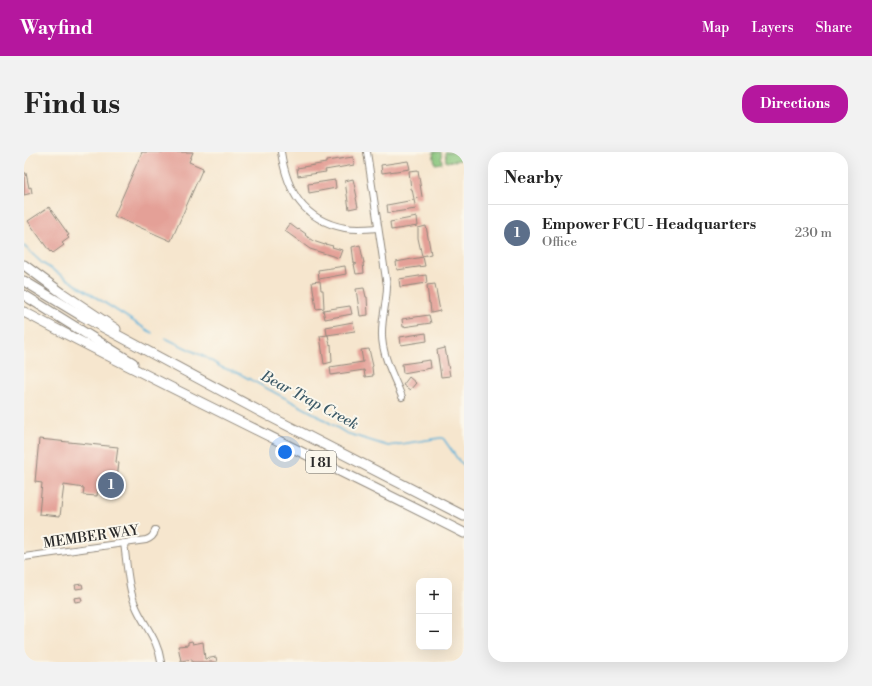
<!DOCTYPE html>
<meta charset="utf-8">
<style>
body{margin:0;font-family:"Libre Bodoni",serif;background:#f2f2f2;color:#222}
.controls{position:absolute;right:12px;bottom:12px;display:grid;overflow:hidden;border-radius:8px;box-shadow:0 4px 16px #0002}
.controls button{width:36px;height:36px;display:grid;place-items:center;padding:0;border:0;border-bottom:1px solid #e0e0e0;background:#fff;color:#222;font:20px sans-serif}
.you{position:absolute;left:261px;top:300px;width:14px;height:14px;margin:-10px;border:3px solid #fff;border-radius:50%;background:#1a73e8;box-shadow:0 0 0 6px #1a73e833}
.badge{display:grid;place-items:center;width:26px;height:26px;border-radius:50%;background:#b5179e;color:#fff;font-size:13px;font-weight:700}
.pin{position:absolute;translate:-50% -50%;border:2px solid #fff;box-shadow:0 1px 4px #0006}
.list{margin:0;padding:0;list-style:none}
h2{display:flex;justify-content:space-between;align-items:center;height:52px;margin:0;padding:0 16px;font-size:17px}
h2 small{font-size:13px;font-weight:400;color:#767676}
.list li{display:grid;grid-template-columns:26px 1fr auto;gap:12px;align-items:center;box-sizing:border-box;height:56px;padding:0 16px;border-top:1px solid #e0e0e0}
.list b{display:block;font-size:15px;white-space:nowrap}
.list p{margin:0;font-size:13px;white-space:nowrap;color:#767676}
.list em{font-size:13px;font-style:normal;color:#767676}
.map{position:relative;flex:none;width:440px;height:510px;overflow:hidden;border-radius:16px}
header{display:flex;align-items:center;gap:24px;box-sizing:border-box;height:56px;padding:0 20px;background:#b5179e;color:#fff}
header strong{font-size:19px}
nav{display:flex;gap:22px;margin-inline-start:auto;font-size:14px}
.intro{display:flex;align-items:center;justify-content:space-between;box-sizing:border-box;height:96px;padding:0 24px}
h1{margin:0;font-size:28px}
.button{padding:10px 18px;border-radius:16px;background:#b5179e;color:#fff;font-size:14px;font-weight:700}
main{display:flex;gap:24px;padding:0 24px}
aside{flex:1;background:#fff;border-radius:16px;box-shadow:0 4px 16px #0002}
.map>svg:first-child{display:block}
</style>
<header>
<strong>Wayfind</strong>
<nav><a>Map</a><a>Layers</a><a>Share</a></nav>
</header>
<div class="intro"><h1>Find us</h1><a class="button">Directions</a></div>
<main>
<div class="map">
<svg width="440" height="510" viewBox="0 0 440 510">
<rect width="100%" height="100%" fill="#fbf7ec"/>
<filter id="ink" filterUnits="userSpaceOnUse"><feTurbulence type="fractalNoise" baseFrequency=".025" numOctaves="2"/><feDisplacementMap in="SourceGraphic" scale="8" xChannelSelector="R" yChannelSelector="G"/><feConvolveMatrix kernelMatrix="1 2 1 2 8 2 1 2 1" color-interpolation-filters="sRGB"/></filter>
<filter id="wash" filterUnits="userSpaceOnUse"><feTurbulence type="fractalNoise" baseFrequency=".012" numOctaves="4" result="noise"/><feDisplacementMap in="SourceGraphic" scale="16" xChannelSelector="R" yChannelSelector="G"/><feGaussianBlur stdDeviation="0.9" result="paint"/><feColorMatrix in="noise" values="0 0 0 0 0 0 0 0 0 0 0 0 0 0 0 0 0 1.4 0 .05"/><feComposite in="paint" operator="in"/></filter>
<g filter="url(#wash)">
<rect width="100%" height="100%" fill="#f6e6ce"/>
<!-- green -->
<g fill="#88c57c" stroke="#5a7854">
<path d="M409,0h8l1,11 -7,1z"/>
<path d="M421,0h9l1,2h5l1,6 -15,2z"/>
</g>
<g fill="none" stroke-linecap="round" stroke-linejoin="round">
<!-- stream -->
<g stroke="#5db1d9" stroke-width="1.5">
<path d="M0,94l18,17 110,70"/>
<path d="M141,186l40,19 16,10 19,7 75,40 31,19 42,13 52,-8h3l16,23 5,4"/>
</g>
</g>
<g id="blocks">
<!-- building -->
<g fill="#e4a097">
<path d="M118,0h51l-4,10 14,6 -32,73 -57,-25z"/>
<path d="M329,5l1,8 -29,5 1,2 -28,4 -1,-8 29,-5v-2z"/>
<path d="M384,9l2,8 -28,4 -1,-8z"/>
<path d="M394,18l4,27 -8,2 -2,-10h-1l-2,-18z"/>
<path d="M0,21h2l3,15 2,-1 1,6 -8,2z"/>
<path d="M329,27l4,18 -1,1 2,9 -9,2 -4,-28z"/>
<path d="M311,28l1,8 -27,5 -1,-9z"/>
<path d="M390,48l2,9 -28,4 -1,-8z"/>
<path d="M25,55l20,28 -2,1 2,2 -7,5 2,2 -11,8 -2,-2 -1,1 -22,-31z"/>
<path d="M393,65l1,9 -27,4 -1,-8z"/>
<path d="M266,72l8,6 1,-1 7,5 -1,1 8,6 12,4v-1l8,2 -1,1 10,3 -3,8 -29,-9 -25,-18z"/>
<path d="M402,74l5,28 -9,2 -4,-18v-10z"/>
<path d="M336,93l4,18h-1l1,10 -8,1 -2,-10h3l-3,-1 -2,-16z"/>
<path d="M399,105l2,9 -28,4 -1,-8z"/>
<path d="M321,114l1,8 -27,5 -1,-9z"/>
<path d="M402,123l1,8 -27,4 -1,-8z"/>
<path d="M296,129l1,9h2l1,18 -8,1 -4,-27z"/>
<path d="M411,132l5,27 -9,2 -1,-10h-1l-2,-18z"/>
<path d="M340,136l2,9h1l1,18 -8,1 -4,-27z"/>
<path d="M326,154l2,8 -27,5 -2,-9z"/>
<path d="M405,163l2,8 -28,4 -1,-8z"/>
<path d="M329,170l2,9 -28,4 -1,-8z"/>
<path d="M402,181l1,8 -26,4 -1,-8z"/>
<path d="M304,183l2,10 1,-1 1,18 -8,2 -4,-28z"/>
<path d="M421,196l5,28 -9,1 -4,-27z"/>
<path d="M345,197l4,17 -1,1 1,9 -8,1 -1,-7 -33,5 -1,-8 33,-5 -2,-12z"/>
<path d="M406,208l1,8 -28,5 -1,-9z"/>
<path d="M385,225l7,6 -6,7 -7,-5z"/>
<path d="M15,287l79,8 -2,15 3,1 -2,14 -3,-1 -1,15 -15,-2 -1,7 -14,-1 1,-7 -20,-3 -4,31 -21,-2 3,-31 -7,-1z"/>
<path d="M58,432l1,4 -7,1 -1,-4z"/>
<path d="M57,445l1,4 -7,1 -1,-4z"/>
<path d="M168,489l1,3 10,-2 2,17 11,-2 1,5h-25v-3l-11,2 -3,-15 10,-1v-3z"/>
</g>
</g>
</g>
<g filter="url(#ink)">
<use href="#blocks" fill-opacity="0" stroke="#90887c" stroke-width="1"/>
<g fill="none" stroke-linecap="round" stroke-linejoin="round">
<defs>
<g id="minor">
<path d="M257,0c6,39 22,68 64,76 11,2 22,1 33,0"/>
<path d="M343,0l20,134c0,15 -5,30 -5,46 -1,22 12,45 20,65"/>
<path d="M100,391c3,21 4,47 13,66 9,19 21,31 24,53"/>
<path d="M0,405l122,-17c5,-2 8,-4 9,-10"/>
</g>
<g id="highway">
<path d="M0,113l38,28 54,36"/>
<path d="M0,129l58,35 179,96 203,104"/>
<path d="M0,143l109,68"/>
<path d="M0,160c145,77 294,147 440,221"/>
</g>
</defs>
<!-- minor casing -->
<use href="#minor" stroke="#90887c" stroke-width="8"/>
<!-- highway casing -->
<use href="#highway" stroke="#90887c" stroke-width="11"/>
<!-- minor -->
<use href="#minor" stroke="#fff" stroke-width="6"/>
<!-- highway -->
<use href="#highway" stroke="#fff" stroke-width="9"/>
</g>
</g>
<g text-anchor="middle" stroke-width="4" stroke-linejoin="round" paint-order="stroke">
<!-- shield labels -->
<rect fill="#fbf7ec" stroke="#696865" stroke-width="1" x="282" y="299" width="30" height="22" rx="3"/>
<g font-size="13" font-weight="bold" fill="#2b2b2b">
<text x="297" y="315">I 81</text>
</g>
<!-- street labels -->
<g font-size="14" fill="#2b2b2b" stroke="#fbf7ec">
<text transform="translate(67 384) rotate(-8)" y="5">MEMBER WAY</text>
</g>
<!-- water labels -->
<g font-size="15" font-style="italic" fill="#3c5a68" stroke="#fbf7ec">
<text transform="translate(286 248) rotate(28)" y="5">Bear Trap Creek</text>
</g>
</g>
</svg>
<div class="controls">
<button>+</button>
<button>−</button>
</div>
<div class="you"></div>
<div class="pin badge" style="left:87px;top:333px;background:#5c6f8a">1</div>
</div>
<aside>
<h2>Nearby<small></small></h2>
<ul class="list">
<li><span class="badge" style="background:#5c6f8a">1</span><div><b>Empower FCU - Headquarters</b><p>Office</p></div><em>230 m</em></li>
</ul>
</aside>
</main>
